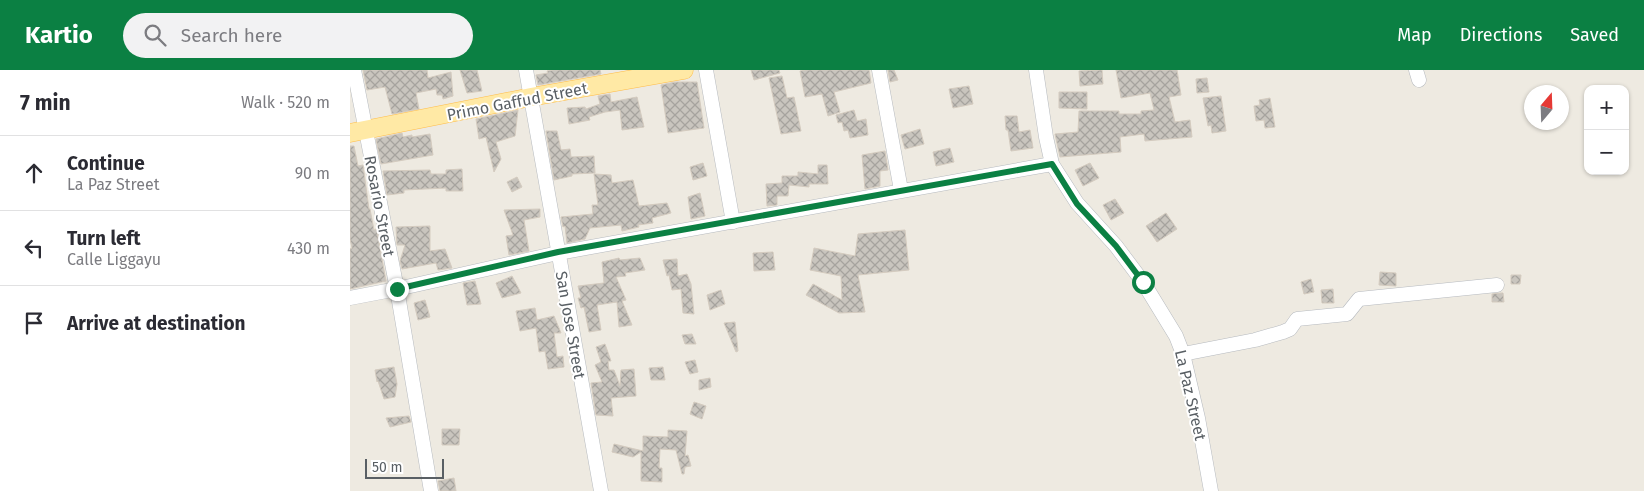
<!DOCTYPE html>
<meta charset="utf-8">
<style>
body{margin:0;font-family:"Fira Sans",sans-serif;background:#f2f2f3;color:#2b2b33}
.controls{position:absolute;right:15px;top:15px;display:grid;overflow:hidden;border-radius:10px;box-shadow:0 1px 4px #0004}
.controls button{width:45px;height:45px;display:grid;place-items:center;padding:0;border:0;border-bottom:1px solid #e1e1e2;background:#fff;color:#2b2b33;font:25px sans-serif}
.compass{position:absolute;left:1174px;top:15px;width:45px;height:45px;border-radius:50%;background:#fff;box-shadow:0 1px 4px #0004;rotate:19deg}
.scale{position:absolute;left:15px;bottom:12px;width:79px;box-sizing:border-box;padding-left:5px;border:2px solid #595f64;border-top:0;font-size:14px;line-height:18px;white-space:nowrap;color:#595f64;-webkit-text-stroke:4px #fff;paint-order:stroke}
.stop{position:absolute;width:15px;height:15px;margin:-11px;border:4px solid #0b8043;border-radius:50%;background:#fff}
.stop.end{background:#0b8043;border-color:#fff;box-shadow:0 1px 5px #0008}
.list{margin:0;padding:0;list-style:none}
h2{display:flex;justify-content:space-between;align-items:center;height:65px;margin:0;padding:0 20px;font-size:21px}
h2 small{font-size:16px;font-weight:400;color:#7c7c81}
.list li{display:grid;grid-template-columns:32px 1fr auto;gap:15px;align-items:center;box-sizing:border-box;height:75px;padding:0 20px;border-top:1px solid #e1e1e2}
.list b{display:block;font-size:19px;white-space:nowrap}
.list p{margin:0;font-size:16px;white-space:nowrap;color:#7c7c81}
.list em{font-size:16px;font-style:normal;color:#7c7c81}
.icon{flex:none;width:28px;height:28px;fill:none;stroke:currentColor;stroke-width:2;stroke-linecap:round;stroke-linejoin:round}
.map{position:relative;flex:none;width:1294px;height:421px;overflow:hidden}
header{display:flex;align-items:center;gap:30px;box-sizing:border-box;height:70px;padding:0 25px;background:#0b8043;color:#fff}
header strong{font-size:24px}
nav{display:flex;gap:28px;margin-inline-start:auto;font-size:18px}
.search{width:350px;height:45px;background:#f2f2f3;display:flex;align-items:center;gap:12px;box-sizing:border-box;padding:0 18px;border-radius:28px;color:#7c7c81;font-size:19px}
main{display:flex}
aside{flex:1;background:#fff}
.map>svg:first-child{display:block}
</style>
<header>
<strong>Kartio</strong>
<div class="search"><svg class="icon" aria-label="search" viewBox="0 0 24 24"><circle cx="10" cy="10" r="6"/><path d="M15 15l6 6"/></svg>Search here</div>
<nav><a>Map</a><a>Directions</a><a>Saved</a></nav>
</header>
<main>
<aside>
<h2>7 min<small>Walk · 520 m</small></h2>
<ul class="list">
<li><svg class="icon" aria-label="ahead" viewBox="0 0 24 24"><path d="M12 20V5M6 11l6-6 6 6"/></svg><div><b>Continue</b><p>La Paz Street</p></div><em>90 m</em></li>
<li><svg class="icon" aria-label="left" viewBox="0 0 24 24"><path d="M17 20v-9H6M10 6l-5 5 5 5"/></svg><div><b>Turn left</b><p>Calle Liggayu</p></div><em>430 m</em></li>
<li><svg class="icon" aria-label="arrive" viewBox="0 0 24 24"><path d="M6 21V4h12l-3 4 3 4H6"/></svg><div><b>Arrive at destination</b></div></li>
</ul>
</aside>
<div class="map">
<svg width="1294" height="421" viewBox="0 0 1294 421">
<defs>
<pattern id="building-cross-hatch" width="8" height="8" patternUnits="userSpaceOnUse" patternTransform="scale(1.25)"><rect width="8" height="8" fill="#c9c5be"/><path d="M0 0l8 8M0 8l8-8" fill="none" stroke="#a6a39e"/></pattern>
</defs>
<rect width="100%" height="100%" fill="#eeeae1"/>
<!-- building -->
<g fill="url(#building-cross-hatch)" stroke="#d4cbbf">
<path d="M13,0h64l1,8 23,-6 2,24 -10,3 -1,-4h-5l-1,-6 -20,4 3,16 -27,5 -7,-27 -18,3z"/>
<path d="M110,0h17l5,21 -15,2z"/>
<path d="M203,0h47l1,4 -63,11 -2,-10 12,-2 -1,-2z"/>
<path d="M401,0h28l1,3 -26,7z"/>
<path d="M456,0h63l2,13 -37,9 6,20 -12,4 -6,-22 -17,3 -5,-26z"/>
<path d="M538,0h6l4,10 -8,2z"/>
<path d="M752,0l1,14 -23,2 -1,-15z"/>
<path d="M766,0h61l4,25 -12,2 6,25 15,-2 2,17 -47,4 -1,-7 -24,3 1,15 -61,5 -5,-23 23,-2 1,-21h40v3h22v-3l13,-1 -4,-17 -29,5z"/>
<path d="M432,6l5,22 7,-1 7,34 -20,3 -12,-56z"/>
<path d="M857,8l2,14 -12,1 -1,-14z"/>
<path d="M325,12h22l7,46 -36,5 -7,-48z"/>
<path d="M619,16l4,18 -20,4 -4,-19z"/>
<path d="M709,22h28v17l-28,-1z"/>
<path d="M260,24l1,8 26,-5 7,30 -22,3 -2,-20 -15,2 -16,5 1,3 -21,4 -2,-16 18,-1 1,2 14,-5 -2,-8z"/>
<path d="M871,26l5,35 -14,2 -1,-8 -3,1 -5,-28z"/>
<path d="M920,28l5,29 -10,1 -1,-8 -8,1 -2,-15 6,-1 -1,-5z"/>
<path d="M168,40l-3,26 -19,6 5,17 -7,13 -8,-35 -7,2 -3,-20z"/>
<path d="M504,40l3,11 9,-2 2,16 -18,3 -2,-8 -4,1 -2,-9 -4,1 -2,-8z"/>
<path d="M655,46h12l2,16 11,-2 3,18 -22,3 -3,-21h-2z"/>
<path d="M570,59l4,15 -19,5 -4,-14z"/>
<path d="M196,61h11l4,19 9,-1 1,8 23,-1 1,17 -23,1v2l-18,4z"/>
<path d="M52,63l1,4 9,-2v2l18,-3 3,21 -52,9 -5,-25z"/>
<path d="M0,76h4l4,20 5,-1 6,44h1l4,21 2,-1 1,2 9,50 -36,8v-40l2,-1 -2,-9z"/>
<path d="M600,78l4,14 -18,4 -3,-14z"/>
<path d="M535,81l3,19 -8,1v15l-15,3 -3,-34z"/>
<path d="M353,93l4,13 -14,4 -3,-13z"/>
<path d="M740,93l9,15 -16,8 -8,-16z"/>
<path d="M468,95h9l1,19h-19v3l-20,-2 -1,11h-11v9l-10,1 -1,-22 16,-1v-7h16v-4l20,2z"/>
<path d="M112,99l1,22h-17v-3l-42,2v3l-17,2 -4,-24 47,-1 1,4h15v-4z"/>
<path d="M244,104l17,1 1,8 21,-3 6,26 28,-3 4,10 -19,5 1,5 -15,2 1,2 -17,4 -1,-6 -31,3 -5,11 -18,4 -2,-17 -2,1 -2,-10 32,-3 -1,-9h6z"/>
<path d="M167,107l5,10 -10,5 -5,-10z"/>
<path d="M350,123l5,23 -14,3 -3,-22z"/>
<path d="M765,129l9,14 -13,7 -8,-15z"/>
<path d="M190,139v8l-16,3 5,31 -20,4 -3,-19 7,-1 -9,-25z"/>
<path d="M816,143l11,16 -20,13 -11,-16z"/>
<path d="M80,156v25l15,-2 7,19 -14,2 -2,-7 -34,6 -2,-8 5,-16h-8l-1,-18z"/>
<path d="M555,160l4,40 -51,5 7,37 -26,1 -33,-18 7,-11 29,16 -1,-24 -31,-6 4,-22 41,8 3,-22z"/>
<path d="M423,182l2,18 -21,1 -1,-18z"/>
<path d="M269,188l1,2 20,-2 5,12 -20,3 1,3 -10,1 10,23 -4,1 10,24 -13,2 -2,-25 -20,3 4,25 -12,2 -5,-25 -3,1 -3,-10h3l-3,-12 26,-3 -2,-21z"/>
<path d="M327,189l1,17 9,-2 4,10 3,30 -11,-1 -2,-24 -9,1 -3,-15 -2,1 -4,-16z"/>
<path d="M1030,202l16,1v13l-17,-1z"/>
<path d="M1161,205h10l-1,9h-9z"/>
<path d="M162,206l9,17 -19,5 -6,-15z"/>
<path d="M961,209l3,13 -10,2 -3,-12z"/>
<path d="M125,211l6,23 -14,1 -4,-22z"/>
<path d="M983,219l1,14h-12l-1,-13z"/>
<path d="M371,220l4,14 -15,6 -3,-15z"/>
<path d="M1151,223h2l1,9h-12v-8z"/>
<path d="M75,230l5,17 -12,3 -4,-17z"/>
<path d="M185,238l2,12 17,-4 7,17h-7l3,24 6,-1 1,11 -16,2 -3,-18 -6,1 -3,-24 -16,3 -4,-20z"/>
<path d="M385,252l3,29 -2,1 -12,-29z"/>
<path d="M342,264l4,10h-11l-3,-9z"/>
<path d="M255,274l6,17h-3l1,9h5l6,16 1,-16 13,-1 2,27 -25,2 2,18 -17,-1 -5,-32 11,-1 -7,-17 6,-3 -5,-15z"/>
<path d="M345,290l3,12 -8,2 -5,-12z"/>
<path d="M44,297l3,17 -2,13 -11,2 -6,-18 -1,1 -2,-12z"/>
<path d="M313,297l2,13h-14l-2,-12z"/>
<path d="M360,308l1,9 -12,3v-10z"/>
<path d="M344,332l12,4 -4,13 -12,-5z"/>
<path d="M59,346l2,6 -21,5 -4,-9z"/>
<path d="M92,359h18l-1,16h-17z"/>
<path d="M318,360l19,1 -2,25 3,-1 3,11 -6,1 -1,7h-2l-6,-24 -16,-1 -1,19h3v14l-21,-1v-29l-8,5 -21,-5 2,-8 29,7v-15l25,1z"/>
<path d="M104,408l2,13h-16l-2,-10z"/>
</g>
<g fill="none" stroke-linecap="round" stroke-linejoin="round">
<defs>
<g id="minor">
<path d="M4,0l43,219 34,202"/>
<path d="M176,0l75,421"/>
<path d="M356,0l27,152"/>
<path d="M529,0l22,120"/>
<path d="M686,0l10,67 6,27 25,39 39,43 27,36 33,54 7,18 15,64 13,73"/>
<path d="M1066,0l3,10"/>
<path d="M0,228l47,-9 161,-36 494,-89"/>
<path d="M833,284l72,-14 28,-8 7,-3 7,-10 50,-5 12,-15 138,-14"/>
</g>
<path id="major" d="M0,63l181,-36 153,-27"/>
</defs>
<!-- minor casing -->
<use href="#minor" stroke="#b6babf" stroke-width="15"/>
<!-- major casing -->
<use href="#major" stroke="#ffbc49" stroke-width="19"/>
<!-- minor -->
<use href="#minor" stroke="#fff" stroke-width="14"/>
<!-- major -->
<use href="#major" stroke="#ffe9a5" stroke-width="18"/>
</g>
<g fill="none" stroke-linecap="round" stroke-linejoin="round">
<!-- route -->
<path stroke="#0b8043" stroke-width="6" d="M47,219l161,-37 494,-88 25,40 39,42 27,36"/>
</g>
<g text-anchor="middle" stroke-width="4" stroke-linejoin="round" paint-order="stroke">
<!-- street labels -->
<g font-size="16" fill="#595f64" stroke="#fff">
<text transform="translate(167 31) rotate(-11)" y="6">Primo Gaffud Street</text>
<text transform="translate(30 136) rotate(79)" y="6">Rosario Street</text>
<text transform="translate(221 255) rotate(80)" y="6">San Jose Street</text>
<text transform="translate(841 325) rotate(77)" y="6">La Paz Street</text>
</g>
</g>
</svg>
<div class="controls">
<button>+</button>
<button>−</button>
</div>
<svg class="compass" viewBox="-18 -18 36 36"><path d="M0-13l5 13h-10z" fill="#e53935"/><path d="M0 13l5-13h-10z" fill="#7c7c81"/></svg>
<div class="scale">50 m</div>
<div class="stop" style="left:793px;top:212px"></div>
<div class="stop end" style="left:47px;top:219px"></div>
</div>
</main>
